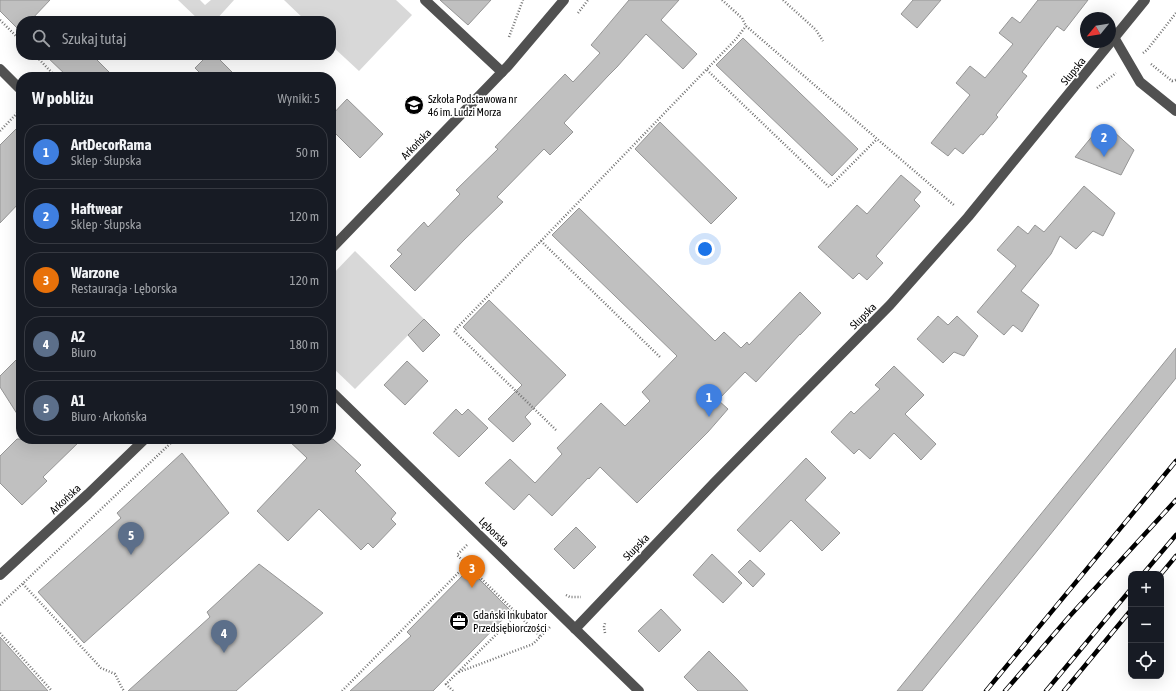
<!DOCTYPE html>
<html lang="pl">
<meta charset="utf-8">
<style>
body{margin:0;font-family:"Asap Condensed",sans-serif;background:#20242c;color:#f1f3f6}
.controls{position:absolute;right:12px;bottom:12px;display:grid;overflow:hidden;border-radius:8px;box-shadow:0 4px 16px #0002}
.controls button{width:36px;height:36px;display:grid;place-items:center;padding:0;border:0;border-bottom:1px solid #363941;background:#171b24;color:#f1f3f6;font:20px sans-serif}
.compass{position:absolute;left:1080px;top:12px;width:36px;height:36px;border-radius:50%;background:#171b24;box-shadow:0 4px 16px #0002;rotate:240deg}
.you{position:absolute;left:705px;top:249px;width:14px;height:14px;margin:-10px;border:3px solid #fff;border-radius:50%;background:#1a73e8;box-shadow:0 0 0 6px #1a73e833}
.badge{display:grid;place-items:center;width:26px;height:26px;border-radius:50%;background:#858687;color:#fff;font-size:13px;font-weight:700}
.pin{position:absolute;translate:-50% -33px;filter:drop-shadow(0 1px 2px #0008)}
.pin::after{content:'';position:absolute;top:21px;width:14px;height:12px;background:inherit;clip-path:polygon(0 0,100% 0,50% 100%)}
.list{margin:0;padding:0;list-style:none}
h2{display:flex;justify-content:space-between;align-items:center;height:52px;margin:0;padding:0 16px;font-size:17px}
h2 small{font-size:13px;font-weight:400;color:#9ea1a6}
.list li{display:grid;grid-template-columns:26px 1fr auto;gap:12px;align-items:center;box-sizing:border-box;height:56px;margin:0 8px 8px;padding:0 8px;border:1px solid #363941;border-radius:16px}
.list b{display:block;font-size:15px;white-space:nowrap}
.list p{margin:0;font-size:13px;white-space:nowrap;color:#9ea1a6}
.list em{font-size:13px;font-style:normal;color:#9ea1a6}
.icon{flex:none;width:22px;height:22px;fill:none;stroke:currentColor;stroke-width:2;stroke-linecap:round;stroke-linejoin:round}
.map{position:relative;flex:none;width:1176px;height:691px;overflow:hidden}
.search{position:absolute;background:#171b24;box-shadow:0 4px 16px #0002;left:16px;top:16px;width:320px;height:44px;display:flex;align-items:center;gap:10px;box-sizing:border-box;padding:0 14px;border-radius:16px;color:#9ea1a6;font-size:15px}
.panel{position:absolute;background:#171b24;box-shadow:0 4px 16px #0002;left:16px;top:72px;width:320px;height:372px;border-radius:16px}
.map>svg:first-child{display:block}
</style>
<div class="map">
<svg width="1176" height="691" viewBox="0 0 1176 691">
<rect width="100%" height="100%" fill="#fff"/>
<!-- green -->
<g fill="#d8d8d8">
<path d="M178,0h22l5,5 6,-5h23l-19,21h-15z"/>
<path d="M284,0h112l16,15 -53,56 -28,-26v-24h-25z"/>
<path d="M355,251l69,68 -69,70 -24,-23v-90z"/>
</g>
<!-- building -->
<g fill="#c0c0c0" stroke="#959595">
<path d="M0,0h50l-20,21h-9l-1,10 -20,-20z"/>
<path d="M440,0h51l-23,25z"/>
<path d="M629,0h50l-18,20 36,34 -14,15 -37,-35 -29,33 -9,9 -44,47 9,9 -23,23 -6,-6 -47,48 6,5 -39,38 -49,51 -25,-25 12,-12 -5,-4 27,-28 4,5 32,-33 -4,-4 42,-41 -3,-2 70,-73 8,8 27,-29 -9,-8z"/>
<path d="M913,0h28l-24,28 -16,-14z"/>
<path d="M1038,0h50l-24,31 -7,-5 -35,46 5,4 -31,39 2,2 -15,18 -2,-1 -18,20 -8,-6 -7,8 -17,-13 39,-48 -14,-12 14,-17 15,12 28,-34 -14,-11 13,-16 8,6z"/>
<path d="M743,38l115,111 -26,27 -116,-111z"/>
<path d="M45,55h47l22,22h-46z"/>
<path d="M208,55h7l22,22h-33l-9,-9z"/>
<path d="M347,99l36,35 -23,24 -29,-29v-13z"/>
<path d="M660,122l77,76 -26,26 -76,-75z"/>
<path d="M21,124v77l-21,22v-78z"/>
<path d="M1113,131l21,19 -13,25 -46,-18 19,-23 10,8z"/>
<path d="M901,175l20,17 -7,8 6,6 -44,50 7,7 -16,17 -8,-7 -6,6 -35,-32 39,-42 10,9z"/>
<path d="M1084,186l31,27 -12,23 -10,-5 -17,18 -16,-13 -9,18 -30,37 18,14 -17,27 -9,-7 -9,10 -27,-23 39,-46 -19,-16 21,-24 10,8 7,-9 9,7z"/>
<path d="M579,208l136,133 9,-9 17,16 6,-6 2,3 51,-53 21,21 -21,22v-1l-44,48 -11,-10 -27,28 10,9 -20,23 -71,71 -37,-36 -11,12 -1,-1 -36,38 -23,-22 -15,16 -29,-27 25,-24 25,24 27,-29 -5,-6 44,-45 24,23 25,-25 -8,-9 35,-36 -125,-121z"/>
<path d="M489,300l77,75 -41,42 6,7 -18,18 -25,-23 34,-34 -59,-58z"/>
<path d="M938,316l10,9 9,-9 21,20 -14,20 -10,-4 -11,11 -26,-24z"/>
<path d="M424,319l16,16 -17,17 -15,-17z"/>
<path d="M1176,348v30l-143,178 -111,135h-25z"/>
<path d="M21,355v65l-21,-33v-11z"/>
<path d="M407,361l21,20 -23,24 -21,-20z"/>
<path d="M894,366l30,29 -19,19 31,30 -15,16 -27,-27 -24,26 -11,-10 -5,5 -23,-22 20,-21 3,3 26,-25 -5,-4z"/>
<path d="M456,409l6,6 6,-6 20,19 -29,29 -26,-24z"/>
<path d="M17,439h65l-39,38 4,4 -25,24 -22,-22v-27z"/>
<path d="M287,439h46l28,26 -6,6 41,42 -5,6 5,5 -23,24 -5,-5 -7,7 -42,-41 -31,32 -31,-30 50,-53z"/>
<path d="M182,453l47,60 -145,130 -46,-51 83,-74 -4,-5z"/>
<path d="M806,458l20,20 -21,22 35,33 -18,18 -31,-31 -31,32 -23,-22z"/>
<path d="M576,527l20,20 -22,22 -20,-20z"/>
<path d="M712,554l30,29 -19,20 -30,-28z"/>
<path d="M750,560l15,14 -12,13 -15,-15z"/>
<path d="M259,564l64,49 -87,78h-108l82,-74 -3,-5z"/>
<path d="M469,569l42,42 -78,80h-83l61,-55 -4,-4z"/>
<path d="M661,609l20,21 -22,22 -21,-21z"/>
<path d="M0,637l48,54h-48z"/>
<path d="M709,651l28,28 11,12h-50l-14,-14z"/>
</g>
<g fill="none" stroke-linecap="round" stroke-linejoin="round">
<!-- path -->
<g stroke="#737373" stroke-width="2.5" stroke-dasharray="1 2" stroke-linecap="butt">
<path d="M722,0l20,18 4,8 209,180"/>
<path d="M783,0l33,30 7,11"/>
<path d="M578,13l10,-13"/>
<path d="M0,20l21,21"/>
<path d="M509,37l14,-37"/>
<path d="M1143,53l4,-3 29,-37"/>
<path d="M35,55l21,22"/>
<path d="M1151,64l21,17 4,-1"/>
<path d="M707,70l122,117 48,-48"/>
<path d="M1097,88l19,-15"/>
<path d="M0,131l21,-22"/>
<path d="M541,241l120,117"/>
<path d="M556,430l-102,-99 282,-292 10,-13"/>
<path d="M467,545l-10,10 84,82"/>
<path d="M23,584l78,84 14,6 7,14 2,3"/>
<path d="M566,595l4,2h11"/>
<path d="M0,605l175,-166"/>
<path d="M0,633l52,58"/>
<path d="M605,633l-1,-6 1,-4"/>
<path d="M459,672l74,-28 17,-17"/>
<path d="M342,691l125,-127"/>
<path d="M453,691l-7,-7 71,-70"/>
</g>
<!-- minor -->
<g stroke="#515151" stroke-width="10">
<path d="M425,0l77,72"/>
<path d="M1115,39l25,43 36,29"/>
<path d="M0,69l21,21"/>
<path d="M331,249l177,-183 56,-66"/>
<path d="M331,391l308,300"/>
<path d="M0,575l88,-81 57,-55"/>
<path d="M575,629l140,-147 175,-177 78,-88 177,-217"/>
</g>
<defs>
<g id="rail">
<path d="M1143,574l33,-39"/>
<path d="M1161,574l15,-18"/>
<path d="M986,691l190,-230"/>
<path d="M1005,691l63,-73 108,-118"/>
<path d="M1046,691l85,-102"/>
<path d="M1064,691l67,-81"/>
</g>
</defs>
<!-- rail casing -->
<use href="#rail" stroke="#000" stroke-width="4.5"/>
<!-- rail -->
<use href="#rail" stroke="#fff" stroke-width="3" stroke-dasharray="9" stroke-linecap="butt"/>
</g>
<!-- icons -->
<defs>
<symbol id="school-disc" viewBox="-11 -11 22 22"><circle r="9.5" fill="#000" stroke="#fff"/><path d="M0-5L7-2L0 1L-7-2ZM-4 1L0 2.5L4 1V4Q0 6-4 4Z" fill="#fff"/></symbol>
<symbol id="office-disc" viewBox="-11 -11 22 22"><circle r="9.5" fill="#000" stroke="#fff"/><path d="M-6-3h4V-5.5h4V-3h4V5H-6ZM-1-4.5V-3h2v-1.5ZM-6 0V1H6V0Z" fill="#fff"/></symbol>
</defs>
<g fill-rule="evenodd">
<use href="#school-disc" x="403" y="94" width="22" height="22"/>
<use href="#office-disc" x="448" y="610" width="22" height="22"/>
</g>
<g text-anchor="middle" stroke-width="3.5" stroke-linejoin="round" paint-order="stroke">
<!-- street labels -->
<g font-size="11" fill="#000" stroke="#fff">
<text transform="translate(1073 71) rotate(-51)" y="4">Słupska</text>
<text transform="translate(416 144) rotate(-46)" y="4">Arkońska</text>
<text transform="translate(863 316) rotate(-45)" y="4">Słupska</text>
<text transform="translate(65 499) rotate(-43)" y="4">Arkońska</text>
<text transform="translate(494 532) rotate(44)" y="4">Lęborska</text>
<text transform="translate(636 547) rotate(-46)" y="4">Słupska</text>
</g>
<!-- poi labels -->
<g font-size="11" fill="#000" stroke="#fff" text-anchor="start">
<text x="428" y="103">Szkoła Podstawowa nr<tspan x="428" dy="13">46 im. Ludzi Morza</tspan></text>
<text x="473" y="619">Gdański Inkubator<tspan x="473" dy="13">Przedsiębiorczości</tspan></text>
</g>
</g>
</svg>
<div class="controls">
<button>+</button>
<button>−</button>
<button><svg class="icon" aria-label="locate" viewBox="0 0 24 24"><circle cx="12" cy="12" r="6"/><path d="M12 2v4M12 18v4M2 12h4M18 12h4"/></svg></button>
</div>
<svg class="compass" viewBox="-18 -18 36 36"><path d="M0-13l5 13h-10z" fill="#e53935"/><path d="M0 13l5-13h-10z" fill="#9ea1a6"/></svg>
<div class="you"></div>
<div class="pin badge" style="left:709px;top:417px;background:#3f7fe0">1</div>
<div class="pin badge" style="left:1104px;top:157px;background:#3f7fe0">2</div>
<div class="pin badge" style="left:472px;top:588px;background:#e8710a">3</div>
<div class="pin badge" style="left:224px;top:653px;background:#5c6f8a">4</div>
<div class="pin badge" style="left:131px;top:555px;background:#5c6f8a">5</div>
<div class="search"><svg class="icon" aria-label="search" viewBox="0 0 24 24"><circle cx="10" cy="10" r="6"/><path d="M15 15l6 6"/></svg>Szukaj tutaj</div>
<section class="panel">
<h2>W pobliżu<small>Wyniki: 5</small></h2>
<ul class="list">
<li><span class="badge" style="background:#3f7fe0">1</span><div><b>ArtDecorRama</b><p>Sklep · Słupska</p></div><em>50 m</em></li>
<li><span class="badge" style="background:#3f7fe0">2</span><div><b>Haftwear</b><p>Sklep · Słupska</p></div><em>120 m</em></li>
<li><span class="badge" style="background:#e8710a">3</span><div><b>Warzone</b><p>Restauracja · Lęborska</p></div><em>120 m</em></li>
<li><span class="badge" style="background:#5c6f8a">4</span><div><b>A2</b><p>Biuro</p></div><em>180 m</em></li>
<li><span class="badge" style="background:#5c6f8a">5</span><div><b>A1</b><p>Biuro · Arkońska</p></div><em>190 m</em></li>
</ul>
</section>
</div>
